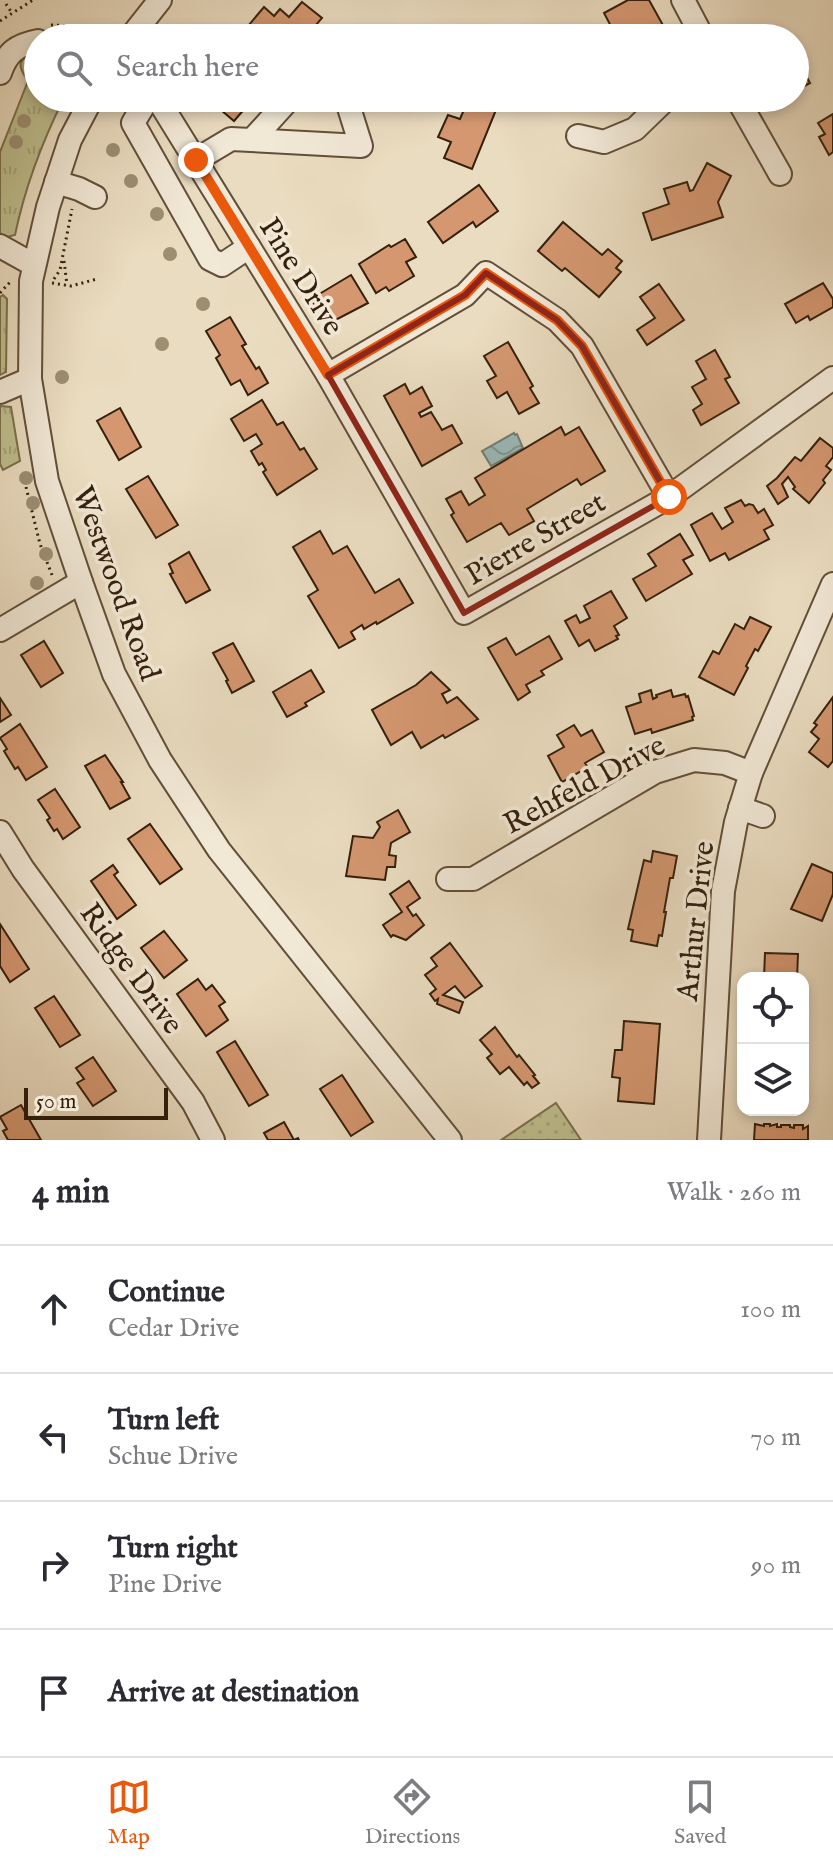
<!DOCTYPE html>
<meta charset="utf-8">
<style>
body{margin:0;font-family:"IM FELL English",serif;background:#f2f2f3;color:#2b2b33}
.controls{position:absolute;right:24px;bottom:24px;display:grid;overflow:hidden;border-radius:16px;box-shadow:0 4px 12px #0003}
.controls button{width:72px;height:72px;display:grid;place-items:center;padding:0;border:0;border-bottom:2px solid #e1e1e2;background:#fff;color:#2b2b33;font:40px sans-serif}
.scale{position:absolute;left:24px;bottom:20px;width:144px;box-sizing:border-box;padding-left:8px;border:4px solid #35200c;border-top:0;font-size:22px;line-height:28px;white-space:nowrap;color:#35200c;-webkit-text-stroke:6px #f1e8d6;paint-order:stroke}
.stop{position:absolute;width:24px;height:24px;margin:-18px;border:6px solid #ea580c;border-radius:50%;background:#fff}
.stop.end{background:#ea580c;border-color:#fff;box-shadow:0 2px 8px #0008}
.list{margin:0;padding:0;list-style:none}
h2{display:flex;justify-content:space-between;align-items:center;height:104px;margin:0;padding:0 32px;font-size:34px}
h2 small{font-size:26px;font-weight:400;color:#7c7c81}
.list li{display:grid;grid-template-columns:52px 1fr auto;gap:24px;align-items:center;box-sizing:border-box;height:128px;padding:0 32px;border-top:2px solid #e1e1e2}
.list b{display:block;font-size:30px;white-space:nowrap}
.list p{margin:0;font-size:26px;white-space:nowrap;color:#7c7c81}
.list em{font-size:26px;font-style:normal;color:#7c7c81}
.icon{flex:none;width:44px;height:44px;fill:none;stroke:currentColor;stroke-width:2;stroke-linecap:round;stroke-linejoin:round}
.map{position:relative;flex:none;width:833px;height:1140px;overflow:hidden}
.search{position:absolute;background:#fff;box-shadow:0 4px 12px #0003;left:24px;right:24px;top:24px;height:88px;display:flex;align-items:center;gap:20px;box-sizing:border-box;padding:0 28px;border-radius:44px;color:#7c7c81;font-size:30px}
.sheet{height:616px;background:#fff}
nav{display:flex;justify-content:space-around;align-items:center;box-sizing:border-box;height:112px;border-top:2px solid #e1e1e2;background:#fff;font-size:22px;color:#7c7c81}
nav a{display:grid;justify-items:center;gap:4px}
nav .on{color:#ea580c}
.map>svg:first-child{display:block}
</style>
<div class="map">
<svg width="833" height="1140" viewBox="0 0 833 1140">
<defs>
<pattern id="grass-tufts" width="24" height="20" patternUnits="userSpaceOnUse" patternTransform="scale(2)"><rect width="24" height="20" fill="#bebe8d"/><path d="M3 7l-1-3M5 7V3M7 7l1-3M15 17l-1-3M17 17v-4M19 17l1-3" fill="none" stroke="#a4a378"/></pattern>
<pattern id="park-dots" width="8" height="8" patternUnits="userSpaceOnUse" patternTransform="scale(2)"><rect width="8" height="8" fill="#bebe8d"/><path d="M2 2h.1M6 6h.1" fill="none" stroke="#a4a378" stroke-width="1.8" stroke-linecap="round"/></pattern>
<pattern id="water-waves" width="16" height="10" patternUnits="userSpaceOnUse" patternTransform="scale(2)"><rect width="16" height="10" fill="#9abab9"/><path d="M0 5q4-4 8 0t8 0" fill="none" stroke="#7e9795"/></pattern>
</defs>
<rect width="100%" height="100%" fill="#eadcc0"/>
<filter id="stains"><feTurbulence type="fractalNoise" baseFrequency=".0025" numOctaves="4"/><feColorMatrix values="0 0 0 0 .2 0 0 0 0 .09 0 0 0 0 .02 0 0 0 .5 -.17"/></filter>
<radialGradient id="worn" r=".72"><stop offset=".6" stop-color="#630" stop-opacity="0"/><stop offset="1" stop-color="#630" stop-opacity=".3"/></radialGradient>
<!-- grass -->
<g fill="url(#grass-tufts)" stroke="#7a6f4c" stroke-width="2">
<path d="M38,50v48h26c-22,44 -39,89 -49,137l-8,2 -7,-4v-81l28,-71c-13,-18 -9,-22 10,-31z"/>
<path d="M3,295l4,4 -1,73 -6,3v-78z"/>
<path d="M0,406l11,1 9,54 -17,9 -3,-6z"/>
</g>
<!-- park -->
<path fill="url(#park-dots)" stroke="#7a6f4c" stroke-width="2" d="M556,1103l25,37h-80z"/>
<!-- water -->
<path fill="url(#water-waves)" stroke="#727c74" stroke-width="2" d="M514,433l1,2 2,-1 6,14 -32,18 -9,-15z"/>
<!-- building -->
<g fill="#d49770" stroke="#35200c" stroke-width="2">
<path d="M628,0h21l20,36 -4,2h-28l-6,-10 -15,8 -12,-23z"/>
<path d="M302,2l20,16 -17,20h-67l26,-31 10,9 6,-7 9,8z"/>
<path d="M795,55l15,28 -15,8z"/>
<path d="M221,98h33l-20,23 -19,-16z"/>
<path d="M469,98h13l16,7 -26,64 -28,-11 7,-16 -13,-5 10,-22 12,4z"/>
<path d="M833,114v38l-4,3 -10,-18 6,-3 -7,-11z"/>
<path d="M707,163l24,13 -13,26 5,15 -71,23 -9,-27 26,-9 -5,-15 23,-7 3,9 3,-1z"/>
<path d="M479,185l19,26 -22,16 -3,-5 -30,21 -15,-21z"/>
<path d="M563,222l39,33 6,-6 14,12 -6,7 5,4 -22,25 -34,-29 -3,3 -24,-20z"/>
<path d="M405,239l11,18 -10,5 8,14 -25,15 -3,-4 -10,6 -17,-29 30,-19 2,2z"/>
<path d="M351,275l17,28 -42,22 -15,-26z"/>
<path d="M823,283l10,16v8l-23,13 -2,-4 -12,7 -11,-19z"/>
<path d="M659,284l25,36 -37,25 -10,-15 18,-12 -15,-21z"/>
<path d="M230,317l16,27 -4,2 14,23 3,-2 9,16 -20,12 -8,-15 -9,5 -15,-27 4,-3 -14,-24z"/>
<path d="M508,342l25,44 -3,2 9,15 -20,11 -12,-22 -10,6 -10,-17 9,-5 -12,-20z"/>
<path d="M715,350l15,27 -5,2 14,24 -38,22 -8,-15 9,-6 -10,-17 14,-8 -10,-18z"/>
<path d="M405,384l5,10 12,-7 10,19 -13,7 2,4 10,-5 11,18 10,-5 10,18 -40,23 -38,-70z"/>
<path d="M262,400l15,25 6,-3 17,28 4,-2 13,21 -40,26 -14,-23 3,-2 -4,-7 -3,2 -8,-14 11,-7 -6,-10 -12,7 -13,-22z"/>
<path d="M120,408l21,39 -22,13 -22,-39z"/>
<path d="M561,427l4,8 14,-8 26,44 -24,14 -4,-6 -50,30 7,12 -25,14 -8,-12 -34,19 -16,-27 3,-2 -8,-14 15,-8 8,14 16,-10 -10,-17z"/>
<path d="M820,438l13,10v9l-7,9 5,4 -8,10 2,3 -16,20 -16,-14 2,-2 -7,-10 -6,7 6,13 -10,7 -11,-18 10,-8 18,-21 6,4z"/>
<path d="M148,476l30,49 -22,13 -30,-49z"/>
<path d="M741,500l4,6 4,-2 4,1 5,8 6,-4 9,16 -9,5 5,9 -40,21 -4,-7 -15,8 -19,-36 21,-12 10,16 11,-7 -8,-14z"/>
<path d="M320,531l13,23 14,-8 28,47 24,-14 14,24 -36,21 -1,-2 -12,7 -2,-4 -11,7 4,7 -16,9 -31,-52 10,-6 -25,-43z"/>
<path d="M680,534l13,21 -10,5 9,14 -46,27 -13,-22 23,-13 -8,-12z"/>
<path d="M189,552l21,38 -24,13 -16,-29 3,-1 -4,-9z"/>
<path d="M611,591l16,27 -13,8 5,9 -3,1 2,3 -23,12 -6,-11 -10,6 -14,-25 11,-6 4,8 10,-5 -6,-12z"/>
<path d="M750,617l21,10 -13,24 -3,-2 -9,17 2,2 -14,27 -35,-18 14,-26 6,3 16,-30 9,5z"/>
<path d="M549,636l13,23 -21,12 3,4 -18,10 4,7 -12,8 -30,-52 18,-10 10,17z"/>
<path d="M44,641l19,32 -22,14 -20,-32z"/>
<path d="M233,643l21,38 -22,12 -6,-12 2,-1 -15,-27z"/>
<path d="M311,670l13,22 -19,11 2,3 -20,11 -14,-25z"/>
<path d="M431,672l19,18 -8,4 5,9 10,-6 21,22 -33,19 -2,-3 -22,13 -9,-16 -21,13 -19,-35 44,-25z"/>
<path d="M651,690l2,9 4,-2 -1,-2 15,-5 2,7 12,-3 1,3 2,-1 6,20 -2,1 1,3 -41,13 -1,-4 -16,5 -9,-27 15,-5 -2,-8z"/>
<path d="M833,697v64l-5,6 -19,-15 10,-13 -8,-7 6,-7 -3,-2z"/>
<path d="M0,698l11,17 -11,7z"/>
<path d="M20,724l27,43 -21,13 -8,-13 -3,2 -11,-18 3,-2 -7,-11z"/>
<path d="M574,725l7,11 11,-6 12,22 -19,11 2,3 -4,4 -21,12 -14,-26 16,-9 -7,-12z"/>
<path d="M105,755l18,27h-2l9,16 -20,11 -25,-43z"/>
<path d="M55,789l25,38 -17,12 -6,-10 -3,2 -7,-11 3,-2 -12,-18z"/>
<path d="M398,810l12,22 -19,11 -2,12 7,1 -1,11h-8l-2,13 -39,-4 7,-40 20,2 7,-11 -3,-5z"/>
<path d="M150,824l32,45 -22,15 -32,-45z"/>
<path d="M653,851l24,5 -4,22h-3l-6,34h2l-4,24 -3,-1 -2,11 -26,-5 2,-11 -5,-1 16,-69 7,2z"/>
<path d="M812,864l21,9v21l-11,27 -31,-12z"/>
<path d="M113,865l5,7 -4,3 22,30 -19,14 -26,-38z"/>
<path d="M409,881l11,17 -13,9 6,9 3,-2 8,11 -18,15 -13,-5 -2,2 -8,-12 19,-13 -12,-18z"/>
<path d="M0,924l29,45 -19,13 -10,-16z"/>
<path d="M164,931l23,29 -23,18 -23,-30z"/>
<path d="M450,943l32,43 -17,12 -10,-12 -12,9 20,7 -4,11 -22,-9 1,-5 -3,2 -5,-7 6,-5 -11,-14 12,-9 -6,-8z"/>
<path d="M765,953l33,1 -1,24h-33z"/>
<path d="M198,979l8,11 6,-5 13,17 -6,4 9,14 -22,16 -29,-42z"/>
<path d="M54,996l26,39 -20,12 -25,-39z"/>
<path d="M624,1021l36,3 -6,80 -36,-3 2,-23 -8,-1 3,-27h7z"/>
<path d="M495,1027l22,30 2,-2 16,20 -2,1 6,7 -7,5 -5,-6 -3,3 -15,-18 -9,7 -13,-16 5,-4 -12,-14z"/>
<path d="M235,1041l33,54 -19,11 -32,-54z"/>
<path d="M93,1057l23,34 -23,15 -16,-23 7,-4 -8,-11z"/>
<path d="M342,1075l31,47 -22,14 -31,-47z"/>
<path d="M21,1105l20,35h-33l-5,-9 4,-2 -7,-12z"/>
<path d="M284,1122l10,18 4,-2 1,2h-31l-4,-7z"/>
<path d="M755,1124l9,2v-2h6v2l7,-2v3h4v-2h9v2l4,1v-3h9v4l5,-3v14h-54z"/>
</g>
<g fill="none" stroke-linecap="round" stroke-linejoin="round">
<defs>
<g id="minor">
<path d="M683,0l20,38"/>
<path d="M130,38l30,-38"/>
<path d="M0,73c7,-21 17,-28 38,-32"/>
<path d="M92,98l-22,42 -22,67 -17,74 -1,98 17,102 34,101 33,92 46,86 59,90 231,290"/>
<path d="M148,98l-15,25 77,136 12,6 27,-18"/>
<path d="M157,98l171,277 136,238 205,-116 164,-119"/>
<path d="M737,98l43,76"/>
<path d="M578,136l26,6 31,-13 32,-31"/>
<path d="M252,140l38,-42"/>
<path d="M196,160l35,-21 130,7 -15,-48"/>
<path d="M56,182l23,7 16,8"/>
<path d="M0,246l34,19"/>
<path d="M328,375l137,-80 21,-22 71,47 25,26 87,151"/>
<path d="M0,392l30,-13"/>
<path d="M0,630l81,-48"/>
<path d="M740,808l23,8"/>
<path d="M0,832l23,37 170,233 20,38"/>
<path d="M448,879h25l182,-107 39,-12 31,3 26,10"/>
<path d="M709,1140l14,-249 13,-69 15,-49 82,-189"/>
</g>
</defs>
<!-- minor casing -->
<use href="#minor" stroke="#624f39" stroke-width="26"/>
<!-- path -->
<g stroke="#35200c" stroke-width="3" stroke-dasharray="2 4" stroke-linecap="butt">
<path d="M6,4l6,9"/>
<path d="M0,21l33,-21"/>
<path d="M51,25l60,2"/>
<path d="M104,38l6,-10"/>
<path d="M112,107l5,-4 3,-5"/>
<path d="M64,261l3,24"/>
<path d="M54,279l6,-9 12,-61"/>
<path d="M52,283l19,3 26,-7"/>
<path d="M0,293l11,-12"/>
<path d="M26,487l14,57 12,31"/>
</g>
<!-- minor -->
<use href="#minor" stroke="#f1e8d6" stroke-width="22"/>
</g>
<!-- trees -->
<g fill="#9d8e72">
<circle cx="24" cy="121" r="7"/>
<circle cx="16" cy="142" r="7"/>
<circle cx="113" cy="150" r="7"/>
<circle cx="131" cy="181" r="7"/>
<circle cx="157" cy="214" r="7"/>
<circle cx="170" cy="254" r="7"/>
<circle cx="203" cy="304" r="7"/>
<circle cx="162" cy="344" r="7"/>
<circle cx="62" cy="377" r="7"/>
<circle cx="26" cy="478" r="7"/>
<circle cx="33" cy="503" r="7"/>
<circle cx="46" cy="554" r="7"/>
<circle cx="37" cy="583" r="7"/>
</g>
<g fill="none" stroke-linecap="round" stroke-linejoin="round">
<!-- route -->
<path stroke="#ea580c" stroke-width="10" d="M196,160l132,215 137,-80 21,-22 71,47 25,26 87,151"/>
</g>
<!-- marked area -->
<path fill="none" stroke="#8f2418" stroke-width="6" stroke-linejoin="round" d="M486,273l71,47 25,26 87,151 -205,116 -136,-238 137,-80z"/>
<g text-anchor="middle" stroke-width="7" stroke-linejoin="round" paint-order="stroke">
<!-- street labels -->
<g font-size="30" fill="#35200c" stroke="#f1e8d6">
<text transform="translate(302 276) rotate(58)" y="10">Pine Drive</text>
<text transform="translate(535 538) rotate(-30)" y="10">Pierre Street</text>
<text transform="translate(117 583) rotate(70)" y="10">Westwood Road</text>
<text transform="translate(584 784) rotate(-28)" y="10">Rehfeld Drive</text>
<text transform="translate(695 921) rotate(-84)" y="10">Arthur Drive</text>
<text transform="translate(132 968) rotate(54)" y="10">Ridge Drive</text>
</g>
</g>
<rect width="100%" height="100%" filter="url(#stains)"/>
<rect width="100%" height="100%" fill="url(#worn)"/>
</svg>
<div class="controls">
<button><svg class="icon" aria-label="locate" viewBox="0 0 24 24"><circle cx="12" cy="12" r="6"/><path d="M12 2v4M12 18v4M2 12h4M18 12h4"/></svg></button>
<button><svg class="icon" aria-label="layers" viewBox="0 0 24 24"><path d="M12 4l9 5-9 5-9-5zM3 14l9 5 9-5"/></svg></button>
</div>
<div class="scale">50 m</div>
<div class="stop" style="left:669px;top:497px"></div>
<div class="stop end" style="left:196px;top:160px"></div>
<div class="search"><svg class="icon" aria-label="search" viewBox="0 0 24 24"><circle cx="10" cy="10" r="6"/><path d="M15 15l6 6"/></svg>Search here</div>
</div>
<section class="sheet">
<h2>4 min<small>Walk · 260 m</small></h2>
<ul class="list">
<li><svg class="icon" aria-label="ahead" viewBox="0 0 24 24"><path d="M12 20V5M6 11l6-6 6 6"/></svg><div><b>Continue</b><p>Cedar Drive</p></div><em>100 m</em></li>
<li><svg class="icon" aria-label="left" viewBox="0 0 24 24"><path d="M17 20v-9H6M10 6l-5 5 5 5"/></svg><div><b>Turn left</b><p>Schue Drive</p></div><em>70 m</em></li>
<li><svg class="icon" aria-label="right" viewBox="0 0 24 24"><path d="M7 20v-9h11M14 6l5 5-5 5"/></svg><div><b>Turn right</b><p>Pine Drive</p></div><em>90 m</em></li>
<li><svg class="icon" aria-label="arrive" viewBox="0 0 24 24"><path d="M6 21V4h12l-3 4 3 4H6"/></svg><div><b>Arrive at destination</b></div></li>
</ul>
</section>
<nav>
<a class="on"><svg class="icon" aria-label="map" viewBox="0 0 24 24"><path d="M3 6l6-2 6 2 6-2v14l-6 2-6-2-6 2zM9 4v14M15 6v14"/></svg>Map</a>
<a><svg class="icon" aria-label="directions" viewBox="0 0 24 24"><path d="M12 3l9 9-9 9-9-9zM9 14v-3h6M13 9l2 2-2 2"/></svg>Directions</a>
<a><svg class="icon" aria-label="saved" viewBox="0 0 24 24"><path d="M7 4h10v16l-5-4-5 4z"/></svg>Saved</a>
</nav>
